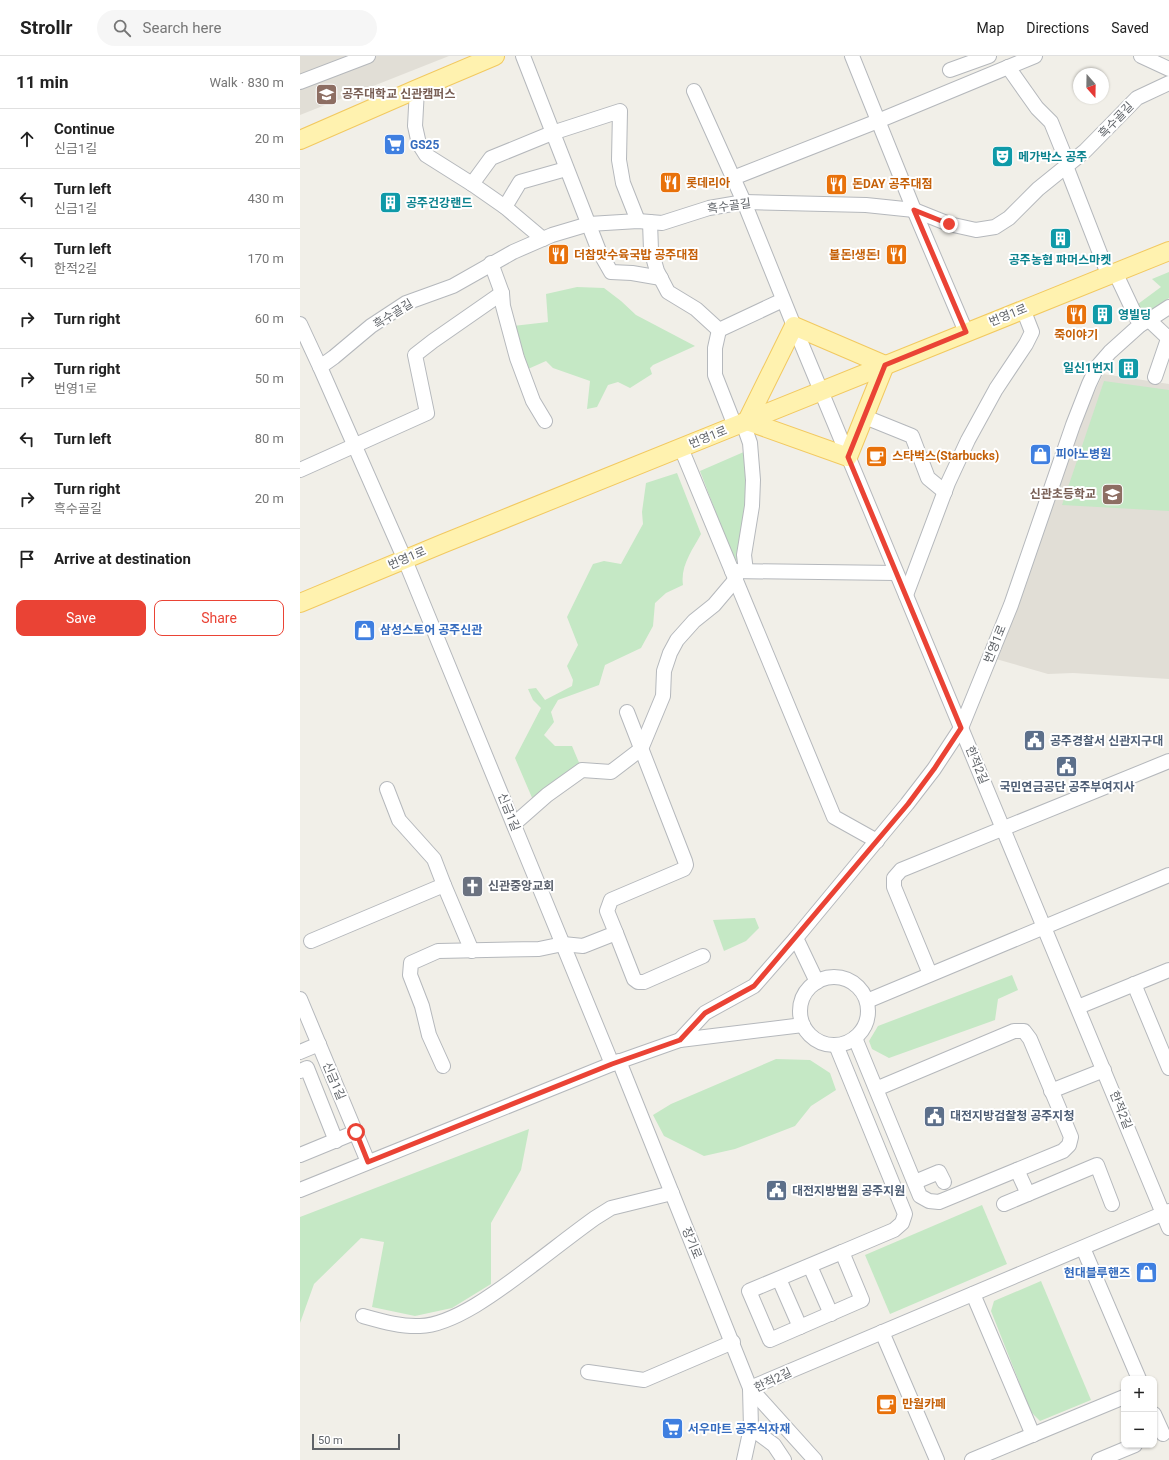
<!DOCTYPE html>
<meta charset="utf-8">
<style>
body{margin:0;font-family:Roboto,"Noto Sans KR",sans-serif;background:#f6f6f6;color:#222}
.controls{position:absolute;right:12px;bottom:12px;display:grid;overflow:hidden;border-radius:8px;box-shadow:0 1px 3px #0004}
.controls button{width:36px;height:36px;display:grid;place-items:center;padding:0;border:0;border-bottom:1px solid #e0e0e0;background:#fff;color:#222;font:20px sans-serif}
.compass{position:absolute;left:773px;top:12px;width:36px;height:36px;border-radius:50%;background:#fff;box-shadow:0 1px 3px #0004;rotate:160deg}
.scale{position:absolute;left:12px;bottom:10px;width:88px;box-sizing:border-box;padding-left:4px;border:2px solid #5f6368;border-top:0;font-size:11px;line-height:14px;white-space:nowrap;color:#5f6368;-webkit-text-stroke:3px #fff;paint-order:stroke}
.stop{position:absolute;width:12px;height:12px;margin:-9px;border:3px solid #ea4335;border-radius:50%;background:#fff}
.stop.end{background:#ea4335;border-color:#fff;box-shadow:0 1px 4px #0008}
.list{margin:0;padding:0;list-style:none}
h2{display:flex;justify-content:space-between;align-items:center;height:52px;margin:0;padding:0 16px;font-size:17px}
h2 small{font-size:13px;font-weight:400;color:#767676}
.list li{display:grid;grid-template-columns:26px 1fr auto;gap:12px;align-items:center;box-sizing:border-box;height:60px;padding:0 16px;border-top:1px solid #e0e0e0}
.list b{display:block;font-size:15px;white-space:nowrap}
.list p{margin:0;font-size:13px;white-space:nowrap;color:#767676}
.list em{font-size:13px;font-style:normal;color:#767676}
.actions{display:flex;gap:8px;padding:12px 16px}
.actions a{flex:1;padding:9px 0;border:1px solid #ea4335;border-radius:8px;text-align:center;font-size:14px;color:#ea4335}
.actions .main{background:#ea4335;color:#fff}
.icon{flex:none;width:22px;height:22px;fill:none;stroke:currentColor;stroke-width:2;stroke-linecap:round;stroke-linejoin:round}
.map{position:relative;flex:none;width:869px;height:1404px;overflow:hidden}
header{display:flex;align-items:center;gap:24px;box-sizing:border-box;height:56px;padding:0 20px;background:#fff;border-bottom:1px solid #e0e0e0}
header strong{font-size:19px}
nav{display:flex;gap:22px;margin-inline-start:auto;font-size:14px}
.search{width:280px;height:36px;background:#f6f6f6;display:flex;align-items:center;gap:10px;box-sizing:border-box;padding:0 14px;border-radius:22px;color:#767676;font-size:15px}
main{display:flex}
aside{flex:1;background:#fff}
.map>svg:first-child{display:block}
</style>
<header>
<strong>Strollr</strong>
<div class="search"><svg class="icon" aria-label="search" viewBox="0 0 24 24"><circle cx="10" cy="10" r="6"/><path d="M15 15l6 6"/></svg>Search here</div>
<nav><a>Map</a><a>Directions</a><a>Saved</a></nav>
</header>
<main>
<aside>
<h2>11 min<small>Walk · 830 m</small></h2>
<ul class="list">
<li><svg class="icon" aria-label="ahead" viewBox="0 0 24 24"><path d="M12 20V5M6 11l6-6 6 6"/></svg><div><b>Continue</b><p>신금1길</p></div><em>20 m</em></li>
<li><svg class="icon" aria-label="left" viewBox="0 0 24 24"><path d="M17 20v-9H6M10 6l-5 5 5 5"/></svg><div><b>Turn left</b><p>신금1길</p></div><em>430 m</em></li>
<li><svg class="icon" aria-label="left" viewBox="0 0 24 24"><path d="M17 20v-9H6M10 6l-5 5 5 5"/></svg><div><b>Turn left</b><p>한적2길</p></div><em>170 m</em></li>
<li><svg class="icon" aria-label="right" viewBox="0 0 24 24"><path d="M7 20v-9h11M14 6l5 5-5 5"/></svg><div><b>Turn right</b></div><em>60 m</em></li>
<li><svg class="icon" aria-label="right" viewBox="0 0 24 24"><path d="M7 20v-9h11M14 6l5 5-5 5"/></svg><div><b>Turn right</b><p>번영1로</p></div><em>50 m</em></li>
<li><svg class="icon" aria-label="left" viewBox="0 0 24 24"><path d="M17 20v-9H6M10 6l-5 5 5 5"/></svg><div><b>Turn left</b></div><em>80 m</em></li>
<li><svg class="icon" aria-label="right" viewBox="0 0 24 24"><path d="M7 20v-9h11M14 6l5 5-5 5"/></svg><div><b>Turn right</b><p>흑수골길</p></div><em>20 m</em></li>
<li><svg class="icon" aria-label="arrive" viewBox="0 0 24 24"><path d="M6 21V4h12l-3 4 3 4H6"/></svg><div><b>Arrive at destination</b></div></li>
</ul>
<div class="actions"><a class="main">Save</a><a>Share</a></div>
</aside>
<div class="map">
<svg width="869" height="1404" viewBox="0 0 869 1404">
<rect width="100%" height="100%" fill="#f1efe8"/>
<!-- education -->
<g fill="#e1ded6">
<path d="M0,0h149l-149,59z"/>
<path d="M803,318l66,10v295l-96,-6 -25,1 -52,-15 86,-241z"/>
</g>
<!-- green -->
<g fill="#c5e8c5">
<path d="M869,216v26l-24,17 -7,-11 23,-17 -9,-8z"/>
<path d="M277,231l27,1 17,13 15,14 59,31 -42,19 -3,3 2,6 -22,14 -12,-6 -10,3 -11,22 -10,2 3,-28 -37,-13 -7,-7 -18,8 -15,-43 35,-4 -2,-28z"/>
<path d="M804,325l65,9v121l-107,-6z"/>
<path d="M446,395l2,34 -8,76 -6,-1 -34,-89z"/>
<path d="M377,417l24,61c-8,15 -21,32 -18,51l-17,8 -11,10 -2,23 -12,22 -36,17 -6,20 -41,15 -7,12 3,10 -10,13 11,11h17l8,19 -47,35 -18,-42 26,-50 -8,-8 -5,-11 8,-1 9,12 27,-14 1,-6 -6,-14 11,-21 -11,-28 26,-53 11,-3 17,3 22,-40 -1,-12 4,-29z"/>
<path d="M455,862l4,10 -13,13 -22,10 -11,-31z"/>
<path d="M712,919l6,15 -20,9 -3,21 -106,38 -17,-9 -3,-8 9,-15z"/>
<path d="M476,1003l34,1 20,13 6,17 -25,16 -16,20 -60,23 -31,7 -40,-20 -11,-21 18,-11z"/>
<path d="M229,1073l-8,41 -30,53v61l-39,24 -37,8 -43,-9 12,-65 -23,-4 -47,46 -14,39v-106z"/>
<path d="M682,1149l25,59 -117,50 -25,-59z"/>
<path d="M741,1225l50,119 -51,21 -9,-9 -40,-101 3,-10z"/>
</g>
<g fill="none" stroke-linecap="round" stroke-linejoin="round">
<defs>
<g id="minor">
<path d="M223,0l76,195 12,21 21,1 29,5"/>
<path d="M552,0l62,154 52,122"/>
<path d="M841,0l28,13"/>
<path d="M708,11l29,41 14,14 17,42"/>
<path d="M650,14l39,-14"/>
<path d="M0,26l68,-26"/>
<path d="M117,33l-2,37 4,18 7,11 46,29 33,23 38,32"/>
<path d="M394,35l50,111 50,124 375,902"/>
<path d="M766,110l42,108"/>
<path d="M433,122l145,-57 157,-65"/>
<path d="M172,128l19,-26 61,-25 68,-22 -1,49 4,23 15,38"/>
<path d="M205,151l15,-25 46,-13"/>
<path d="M350,166l1,28 6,21 11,21 28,17 23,21 64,-30"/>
<path d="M191,207l11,30 1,13 14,52 16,43 12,20"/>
<path d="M849,264l19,18"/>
<path d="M0,268l20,43 14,-10 37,-31 35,-23 47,-17 60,-34 39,-17 37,-11 49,-3 24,2 47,-15 35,-6 122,3 48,5 35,14 27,6 19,-3 14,-9 29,-29 47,-38 52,-53 32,-15"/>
<path d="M840,269l9,-5 20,-13"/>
<path d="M419,274l-4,18v27l20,51"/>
<path d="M20,311l85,193 207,504"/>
<path d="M855,321l14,-41"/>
<path d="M565,361l47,19 16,42 17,14"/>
<path d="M443,367l7,20 3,37 -1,26 -8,49 2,16"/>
<path d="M381,392l153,369 43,24"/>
<path d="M0,414l127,-57 -12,-58 18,-14 69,-48"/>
<path d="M432,515l164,2"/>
<path d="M606,539l42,-112 20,-43 28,-51 30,-45 6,-12 -9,-23"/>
<path d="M87,733l12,31 35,39 10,26"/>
<path d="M214,768l33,-29 35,-25 29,2 30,-23 22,-53 1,-25 6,-18 7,-13 17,-19 20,-16 22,-26"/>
<path d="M316,877l18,46 4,3h6l59,-26"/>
<path d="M11,885l133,-56 28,66"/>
<path d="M630,918l-36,-87v-9l7,-8 268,-109"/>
<circle cx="534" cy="955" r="34"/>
<path d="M517,926l-21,-44 111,-134 27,-35 27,-41 50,-123 62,-180 16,-41 8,-17 13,-15 30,-27 -25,-53"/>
<path d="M834,928l35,84"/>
<path d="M0,943l68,163"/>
<path d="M567,945l302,-126"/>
<path d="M778,951l91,-37"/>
<path d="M555,982l65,158 9,5 10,1 124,-51 6,-6 2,-8 -41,-98 -6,-8h-10l-138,58"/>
<path d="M380,984l123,-15"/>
<path d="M536,989l69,169 -3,9 -8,7 -52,22"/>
<path d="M0,996l19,-8"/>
<path d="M319,1005l131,327 1,40 -7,32"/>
<path d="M143,1010l-14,-31 -7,-29 -12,-31 1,-12 27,-12 101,-2 24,-5 20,2 33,-13 -9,-22 4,-11 73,-31 2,-4 -1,-4 -58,-149"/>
<path d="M0,1015l7,-3 29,73"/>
<path d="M751,1035l53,-21"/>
<path d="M0,1099l56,-23"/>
<path d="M717,1114l11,24"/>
<path d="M615,1126l24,-10 5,10"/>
<path d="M0,1134l312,-126 68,-24 25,-27 49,-27 42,-48"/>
<path d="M704,1148l93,-39 15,39"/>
<path d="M783,1192l56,131"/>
<path d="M542,1196l20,48 -92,40 -21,-49z"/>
<path d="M510,1210l21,48"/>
<path d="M479,1223l21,48"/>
<path d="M673,1238l60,141"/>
<path d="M63,1260c18,5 38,11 57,10 36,-1 86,-41 114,-62 20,-15 40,-31 61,-46l16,-10 61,-15"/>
<path d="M582,1276l55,128"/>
<path d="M288,1316l56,8 89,-38"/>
<path d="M450,1332l419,-177"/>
<path d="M450,1332l65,72"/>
<path d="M854,1358l9,20"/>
<path d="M451,1372l23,17 10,15"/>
<path d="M672,1404l152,-63"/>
<path d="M799,1404l36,-15"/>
</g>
<g id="major">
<path d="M0,84l117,-51 78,-33"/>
<path d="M494,270l91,39 -37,92 -101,-36z"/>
<path d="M0,547l142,-59 727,-293"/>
</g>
</defs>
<!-- minor casing -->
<use href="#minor" stroke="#b5b8bc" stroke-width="16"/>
<!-- major casing -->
<use href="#major" stroke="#f2c960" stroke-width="20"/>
<!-- minor -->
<use href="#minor" stroke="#fff" stroke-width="14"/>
<!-- major -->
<use href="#major" stroke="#fff2af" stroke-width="18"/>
</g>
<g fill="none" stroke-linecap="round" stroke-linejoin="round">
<!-- route -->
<path stroke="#ea4335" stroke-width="5" d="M56,1076l12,30 244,-98 68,-24 25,-27 49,-27 154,-182 26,-35 27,-41 -113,-271 37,-92 81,-33 -52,-122 35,14"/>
</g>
<!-- icons -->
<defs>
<symbol id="university-square" viewBox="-11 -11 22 22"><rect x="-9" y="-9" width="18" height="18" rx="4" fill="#8d6e63" stroke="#fff"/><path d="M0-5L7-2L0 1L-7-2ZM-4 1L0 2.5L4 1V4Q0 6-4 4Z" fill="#fff"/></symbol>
<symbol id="supermarket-square" viewBox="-11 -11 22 22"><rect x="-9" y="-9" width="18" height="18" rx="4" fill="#3f7fe0" stroke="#fff"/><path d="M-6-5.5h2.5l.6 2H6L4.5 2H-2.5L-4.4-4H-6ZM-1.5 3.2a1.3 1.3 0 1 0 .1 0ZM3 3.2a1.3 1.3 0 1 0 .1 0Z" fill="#fff"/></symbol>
<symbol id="theatre-square" viewBox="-11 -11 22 22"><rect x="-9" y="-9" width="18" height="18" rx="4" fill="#0f9aa8" stroke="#fff"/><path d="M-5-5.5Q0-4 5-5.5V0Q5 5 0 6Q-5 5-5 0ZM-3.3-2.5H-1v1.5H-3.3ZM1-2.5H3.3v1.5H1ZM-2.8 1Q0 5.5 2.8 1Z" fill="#fff"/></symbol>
<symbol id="restaurant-square" viewBox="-11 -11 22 22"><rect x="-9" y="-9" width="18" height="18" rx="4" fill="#e8710a" stroke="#fff"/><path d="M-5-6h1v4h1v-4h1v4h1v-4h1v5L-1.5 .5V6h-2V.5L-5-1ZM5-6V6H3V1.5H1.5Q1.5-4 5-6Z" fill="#fff"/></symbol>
<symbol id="building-square" viewBox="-11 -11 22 22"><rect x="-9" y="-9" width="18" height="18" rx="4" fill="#0f9aa8" stroke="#fff"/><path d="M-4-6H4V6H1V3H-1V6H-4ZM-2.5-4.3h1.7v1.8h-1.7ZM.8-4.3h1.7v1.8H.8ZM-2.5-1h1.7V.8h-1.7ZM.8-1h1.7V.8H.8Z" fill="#fff"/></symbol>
<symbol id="shop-square" viewBox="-11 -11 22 22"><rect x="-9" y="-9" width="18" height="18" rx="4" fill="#3f7fe0" stroke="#fff"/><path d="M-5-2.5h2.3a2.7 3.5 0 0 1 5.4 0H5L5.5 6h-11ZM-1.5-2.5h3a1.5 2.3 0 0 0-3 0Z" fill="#fff"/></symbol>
<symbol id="cafe-square" viewBox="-11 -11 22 22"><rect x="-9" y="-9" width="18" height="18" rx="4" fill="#e8710a" stroke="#fff"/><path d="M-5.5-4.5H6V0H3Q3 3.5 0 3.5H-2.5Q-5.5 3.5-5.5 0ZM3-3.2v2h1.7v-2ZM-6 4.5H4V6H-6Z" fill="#fff"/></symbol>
<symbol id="school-square" viewBox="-11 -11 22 22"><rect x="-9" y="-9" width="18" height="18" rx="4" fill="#8d6e63" stroke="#fff"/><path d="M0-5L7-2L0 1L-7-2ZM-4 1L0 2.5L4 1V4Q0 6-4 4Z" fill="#fff"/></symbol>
<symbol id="civic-square" viewBox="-11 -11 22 22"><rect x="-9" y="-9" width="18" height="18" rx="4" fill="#5c6f8a" stroke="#fff"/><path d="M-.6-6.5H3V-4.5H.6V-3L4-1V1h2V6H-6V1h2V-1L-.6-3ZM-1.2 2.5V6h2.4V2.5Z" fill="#fff"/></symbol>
<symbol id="church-square" viewBox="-11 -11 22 22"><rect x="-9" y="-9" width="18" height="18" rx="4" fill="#6b7280" stroke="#fff"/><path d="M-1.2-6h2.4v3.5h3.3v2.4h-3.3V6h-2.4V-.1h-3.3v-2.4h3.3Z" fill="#fff"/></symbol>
</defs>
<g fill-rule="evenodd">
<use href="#university-square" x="14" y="26" width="25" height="25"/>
<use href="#supermarket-square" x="82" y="76" width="25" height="25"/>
<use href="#theatre-square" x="690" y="88" width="25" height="25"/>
<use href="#restaurant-square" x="358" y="114" width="25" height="25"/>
<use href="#restaurant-square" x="524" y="116" width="25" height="25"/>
<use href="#building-square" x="78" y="134" width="25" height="25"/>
<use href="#building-square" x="748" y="170" width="25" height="25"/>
<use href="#restaurant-square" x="246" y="186" width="25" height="25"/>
<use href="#restaurant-square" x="584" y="186" width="25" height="25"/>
<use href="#restaurant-square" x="764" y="246" width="25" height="25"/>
<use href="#building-square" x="790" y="246" width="25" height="25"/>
<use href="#building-square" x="816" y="300" width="25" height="25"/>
<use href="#shop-square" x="728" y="386" width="25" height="25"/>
<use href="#cafe-square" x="564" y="388" width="25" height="25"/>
<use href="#school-square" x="800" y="426" width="25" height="25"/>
<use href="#shop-square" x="52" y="562" width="25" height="25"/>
<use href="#civic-square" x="722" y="672" width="25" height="25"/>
<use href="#civic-square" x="754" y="698" width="25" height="25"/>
<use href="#church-square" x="160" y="818" width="25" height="25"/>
<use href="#civic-square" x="622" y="1048" width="25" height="25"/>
<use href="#civic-square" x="464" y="1122" width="25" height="25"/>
<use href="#shop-square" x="834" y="1204" width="25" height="25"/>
<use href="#cafe-square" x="574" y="1336" width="25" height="25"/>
<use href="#supermarket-square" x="360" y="1360" width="25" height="25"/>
</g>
<g text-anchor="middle" stroke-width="4" stroke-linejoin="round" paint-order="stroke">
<!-- education labels -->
<g font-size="12" font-weight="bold" fill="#785e54" stroke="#fff" text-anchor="start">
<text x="42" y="42">공주대학교 신관캠퍼스</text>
<text x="796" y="442" text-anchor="end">신관초등학교</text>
</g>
<!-- street labels -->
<g font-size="12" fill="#5f6368" stroke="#fff">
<text transform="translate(816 64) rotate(-46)" y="4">흑수골길</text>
<text transform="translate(429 150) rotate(-8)" y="4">흑수골길</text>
<text transform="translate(93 258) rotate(-32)" y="4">흑수골길</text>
<text transform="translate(708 259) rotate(-22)" y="4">번영1로</text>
<text transform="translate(408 381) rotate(-22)" y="4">번영1로</text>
<text transform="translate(107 502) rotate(-23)" y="4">번영1로</text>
<text transform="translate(695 588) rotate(-68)" y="4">번영1로</text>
<text transform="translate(677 709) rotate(67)" y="4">한적2길</text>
<text transform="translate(209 756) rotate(68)" y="4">신금1길</text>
<text transform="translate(34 1025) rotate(67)" y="4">신금1길</text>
<text transform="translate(821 1054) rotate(68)" y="4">한적2길</text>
<text transform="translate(392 1187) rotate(68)" y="4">장기로</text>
<text transform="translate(473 1324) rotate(-26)" y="4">한적2길</text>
</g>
<!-- shop labels -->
<g font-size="12" font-weight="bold" fill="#366cbe" stroke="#fff" text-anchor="start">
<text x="110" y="93">GS25</text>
<text x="756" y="402">피아노병원</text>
<text x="80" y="578">삼성스토어 공주신관</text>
<text x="830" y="1221" text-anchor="end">현대블루핸즈</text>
<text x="388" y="1377">서우마트 공주식자재</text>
</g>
<!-- culture labels -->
<g font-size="12" font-weight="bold" fill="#0d838f" stroke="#fff" text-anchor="start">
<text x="718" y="105">메가박스 공주</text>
<text x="106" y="151">공주건강랜드</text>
<text x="760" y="208" text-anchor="middle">공주농협 파머스마켓</text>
<text x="818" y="263">영빌딩</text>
<text x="814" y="316" text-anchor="end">일신1번지</text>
</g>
<!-- food labels -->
<g font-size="12" font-weight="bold" fill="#c56008" stroke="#fff" text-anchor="start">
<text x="386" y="131">롯데리아</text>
<text x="552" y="132">돈DAY 공주대점</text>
<text x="274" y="203">더참맛수육국밥 공주대점</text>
<text x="580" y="203" text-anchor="end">불돈!생돈!</text>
<text x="776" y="283" text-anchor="middle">죽이야기</text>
<text x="592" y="404">스타벅스(Starbucks)</text>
<text x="602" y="1352">만월카페</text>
</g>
<!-- service labels -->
<g font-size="12" font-weight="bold" fill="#4e5e75" stroke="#fff" text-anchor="start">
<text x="750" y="689">공주경찰서 신관지구대</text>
<text x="767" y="735" text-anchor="middle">국민연금공단 공주부여지사</text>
<text x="650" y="1064">대전지방검찰청 공주지청</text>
<text x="492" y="1139">대전지방법원 공주지원</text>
</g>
<!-- worship labels -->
<g font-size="12" font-weight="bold" fill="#5b616d" stroke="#fff" text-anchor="start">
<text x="188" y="834">신관중앙교회</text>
</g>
</g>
</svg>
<div class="controls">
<button>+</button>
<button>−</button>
</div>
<svg class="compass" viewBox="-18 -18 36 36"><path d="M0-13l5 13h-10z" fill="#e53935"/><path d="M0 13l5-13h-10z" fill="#767676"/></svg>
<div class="scale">50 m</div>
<div class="stop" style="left:56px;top:1076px"></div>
<div class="stop end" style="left:649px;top:168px"></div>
</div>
</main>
